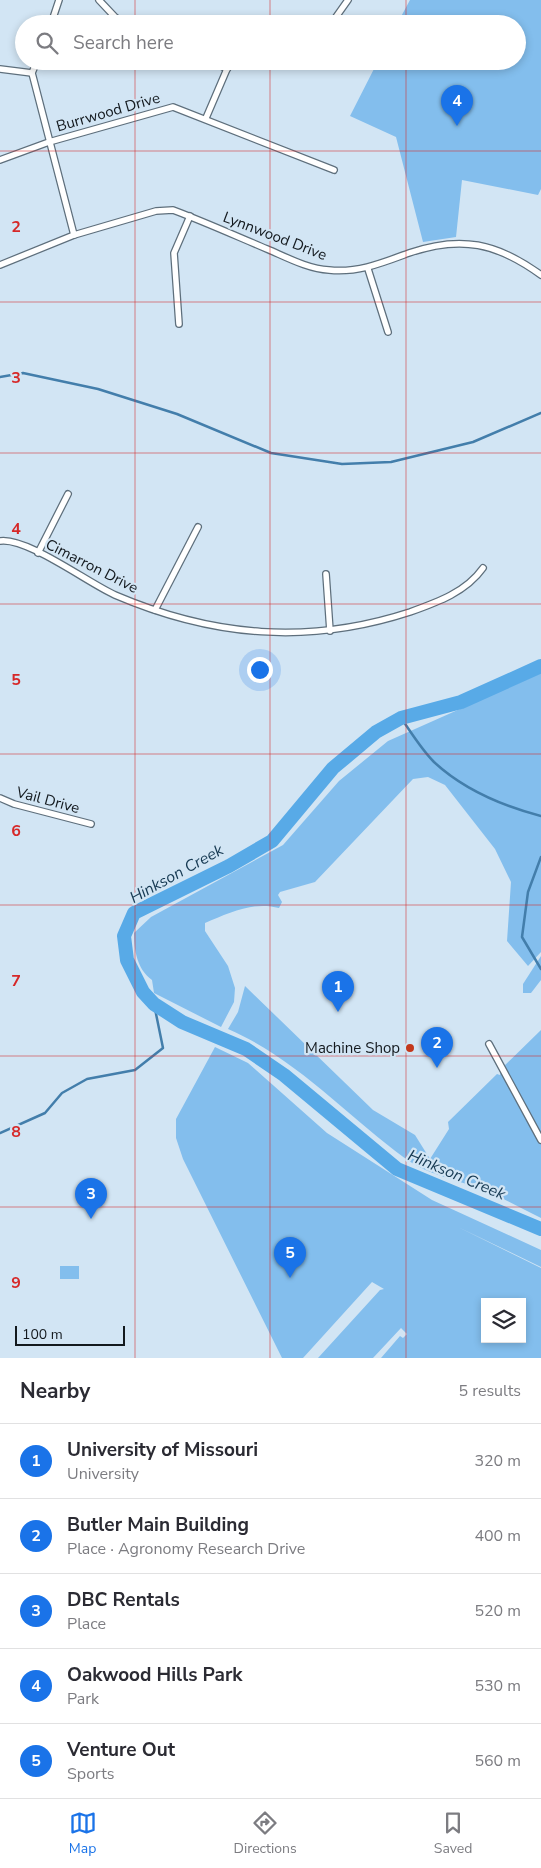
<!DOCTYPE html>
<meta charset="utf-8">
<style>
body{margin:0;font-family:"Nunito Sans",sans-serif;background:#f7f7f7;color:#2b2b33}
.controls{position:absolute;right:15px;bottom:15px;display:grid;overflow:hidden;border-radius:0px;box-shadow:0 2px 8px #0003}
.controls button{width:45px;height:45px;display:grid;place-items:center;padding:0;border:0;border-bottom:1px solid #e1e1e2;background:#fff;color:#2b2b33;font:25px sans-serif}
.scale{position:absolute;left:15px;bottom:12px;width:110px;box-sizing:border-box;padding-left:5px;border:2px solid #13191e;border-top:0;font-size:14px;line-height:18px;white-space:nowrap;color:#13191e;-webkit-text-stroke:4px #d2e5f4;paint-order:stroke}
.you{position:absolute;left:259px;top:669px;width:18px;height:18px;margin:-12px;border:4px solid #fff;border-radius:50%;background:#1a73e8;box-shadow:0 0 0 8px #1a73e833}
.badge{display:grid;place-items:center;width:32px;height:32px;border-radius:50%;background:#1a73e8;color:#fff;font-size:16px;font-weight:700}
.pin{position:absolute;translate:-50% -41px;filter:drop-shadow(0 1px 2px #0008)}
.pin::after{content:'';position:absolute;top:26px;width:18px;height:15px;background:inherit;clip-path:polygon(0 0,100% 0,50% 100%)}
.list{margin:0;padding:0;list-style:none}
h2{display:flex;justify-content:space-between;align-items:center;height:65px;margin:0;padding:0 20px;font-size:21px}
h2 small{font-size:16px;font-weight:400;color:#7c7c81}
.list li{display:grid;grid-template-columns:32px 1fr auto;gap:15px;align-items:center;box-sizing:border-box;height:75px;padding:0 20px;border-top:1px solid #e1e1e2}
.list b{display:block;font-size:19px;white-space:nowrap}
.list p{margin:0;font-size:16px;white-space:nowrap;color:#7c7c81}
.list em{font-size:16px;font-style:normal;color:#7c7c81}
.icon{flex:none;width:28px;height:28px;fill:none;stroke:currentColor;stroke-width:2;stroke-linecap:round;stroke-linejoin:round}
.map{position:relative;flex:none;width:541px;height:1358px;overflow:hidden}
.search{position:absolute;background:#fff;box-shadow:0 2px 8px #0003;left:15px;right:15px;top:15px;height:55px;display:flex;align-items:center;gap:12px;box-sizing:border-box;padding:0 18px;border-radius:28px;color:#7c7c81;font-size:19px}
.sheet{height:440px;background:#fff}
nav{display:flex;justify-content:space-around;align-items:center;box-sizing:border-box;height:70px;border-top:1px solid #e1e1e2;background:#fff;font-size:14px;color:#7c7c81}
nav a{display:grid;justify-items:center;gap:2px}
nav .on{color:#1a73e8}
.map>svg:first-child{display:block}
</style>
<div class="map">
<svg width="541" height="1358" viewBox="0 0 541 1358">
<rect width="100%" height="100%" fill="#d2e5f4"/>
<!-- green -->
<g fill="#83beed" fill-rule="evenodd">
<path d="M410,0h131v189l-3,6 -76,-15 -6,57 -33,5 -27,-105 -46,-21 28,-55h139v-37h-120z"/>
<path d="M541,673v279l-13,14 -21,-25 4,-59 -16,-33 -50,-64 -17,-8 -15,2 -98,103 -35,10 -2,3 4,7 -3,6c-26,-7 -50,5 -74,15v8l23,35 7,22 -1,14 -13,25 -67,-34 -2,-13c-15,-11 -18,-30 -18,-47l17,-16 132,-72 56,-64 49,-40z"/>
<path d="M541,956v24l-10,13h-8v-9z"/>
<path d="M245,986l128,124 42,25 15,24 19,-30 -1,-7 49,-48 3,1 1,-6 40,-39v188c-18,-9 -36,-19 -55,-27 -26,-11 -56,-15 -80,-32 -60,-44 -109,-100 -178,-130l10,-17z"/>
<path d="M215,1047l33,16 79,70 105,67 109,50v17l-83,-40 83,41v90h-160l19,-22 3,2 4,-4 -6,-6 -28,30h-55l62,-68 4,-1 -12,-7 -69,76h-21l-99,-199 -7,-21v-19zM485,1302h37v37h-37z"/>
<rect x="60" y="1266" width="19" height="13"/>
</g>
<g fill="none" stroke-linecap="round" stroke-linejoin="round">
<!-- stream -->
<g stroke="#437eab" stroke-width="2.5">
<path d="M0,377l23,-4 75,16 79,25 94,39 71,11 49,-2 82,-20 68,-29"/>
<path d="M401,718c10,14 20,31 33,44 29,27 69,44 107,54"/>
<path d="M541,857l-13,35 -6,45 19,32"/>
<path d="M0,1133l45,-20 17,-20 25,-14 48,-9 28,-22 -9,-44"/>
</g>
<!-- river -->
<path stroke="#58aae7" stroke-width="14" d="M541,666l-80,36 -60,16 -25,14 -43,36 -61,73 -43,25 -95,47 -10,23 3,24 16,32 11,12 28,18 64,27 38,26 113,94 144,60"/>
<defs>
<g id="street">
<path d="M99,0l16,17 10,7"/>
<path d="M51,24l8,-24"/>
<path d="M331,24l17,-24"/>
<path d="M37,61l-5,12 42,162"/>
<path d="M211,61l16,8"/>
<path d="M0,69l32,4"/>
<path d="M206,118l21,-49 6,-8"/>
<path d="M0,160l49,-18 124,-35 161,63"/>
<path d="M0,265l74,-30 82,-24 17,-1c32,12 63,26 94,39 19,8 41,20 62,21 29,3 53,-7 80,-17 52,-18 88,-10 132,22"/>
<path d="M368,269l20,63"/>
<path d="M179,324l-5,-71 16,-37"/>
<path d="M0,541c27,-4 88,42 115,54 98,42 194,50 295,17 28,-10 56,-20 73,-44"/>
<path d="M38,553l30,-59"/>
<path d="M326,574l4,57"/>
<path d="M155,610l43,-83"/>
<path d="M0,798l14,6 77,20"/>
<path d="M489,1044l52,96"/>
</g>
</defs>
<!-- street casing -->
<use href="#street" stroke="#5e6f7c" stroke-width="8"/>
<!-- street -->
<use href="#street" stroke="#fff" stroke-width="5.5"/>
</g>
<!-- grid -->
<path fill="none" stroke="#d62828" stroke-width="1" stroke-opacity="0.55" d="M135,0v24M270,0v24M406,0v24M135,61v1297M270,61v1297M406,61v1297M0,151h541M0,302h541M0,453h541M0,604h541M0,754h541M0,905h541M0,1056h541M0,1207h541"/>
<!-- markers -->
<circle fill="#c3381c" stroke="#d2e5f4" stroke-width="2" cx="410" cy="1048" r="5"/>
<g text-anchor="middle" stroke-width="4.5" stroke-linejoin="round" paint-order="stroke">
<!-- street labels -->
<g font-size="15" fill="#13191e" stroke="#d2e5f4">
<text transform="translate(108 112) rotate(-16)" y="5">Burrwood Drive</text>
<text transform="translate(275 236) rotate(21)" y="5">Lynnwood Drive</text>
<text transform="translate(92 566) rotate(27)" y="5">Cimarron Drive</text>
<text transform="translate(48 800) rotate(15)" y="5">Vail Drive</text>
</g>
<!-- poi labels -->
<g font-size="15" fill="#13191e" stroke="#d2e5f4" text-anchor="end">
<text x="400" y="1053">Machine Shop</text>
</g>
<!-- water labels -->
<g font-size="16" font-style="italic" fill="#163952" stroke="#d2e5f4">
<text transform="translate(176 873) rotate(-29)" y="6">Hinkson Creek</text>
<text transform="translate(457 1174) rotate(23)" y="6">Hinkson Creek</text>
</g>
</g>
<g font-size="16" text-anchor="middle" font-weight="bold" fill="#d62828" stroke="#d2e5f4" stroke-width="4.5" stroke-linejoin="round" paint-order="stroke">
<text x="16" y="232">2</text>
<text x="16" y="383">3</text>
<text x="16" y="534">4</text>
<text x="16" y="685">5</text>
<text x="16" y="836">6</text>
<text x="16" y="986">7</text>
<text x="16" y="1137">8</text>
<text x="16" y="1288">9</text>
</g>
</svg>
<div class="controls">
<button><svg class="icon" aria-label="layers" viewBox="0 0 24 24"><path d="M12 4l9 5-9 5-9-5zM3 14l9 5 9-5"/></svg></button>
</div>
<div class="scale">100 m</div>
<div class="you"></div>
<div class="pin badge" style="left:338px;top:1012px">1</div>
<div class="pin badge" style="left:437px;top:1068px">2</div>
<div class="pin badge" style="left:91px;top:1219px">3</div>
<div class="pin badge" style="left:457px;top:126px">4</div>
<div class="pin badge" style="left:290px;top:1278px">5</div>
<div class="search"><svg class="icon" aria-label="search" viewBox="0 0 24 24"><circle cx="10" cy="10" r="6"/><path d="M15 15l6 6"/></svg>Search here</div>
</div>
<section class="sheet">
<h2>Nearby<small>5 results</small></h2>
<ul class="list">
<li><span class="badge">1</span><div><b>University of Missouri</b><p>University</p></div><em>320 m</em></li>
<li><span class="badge">2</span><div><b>Butler Main Building</b><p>Place · Agronomy Research Drive</p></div><em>400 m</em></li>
<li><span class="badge">3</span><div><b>DBC Rentals</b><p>Place</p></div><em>520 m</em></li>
<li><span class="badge">4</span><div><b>Oakwood Hills Park</b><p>Park</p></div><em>530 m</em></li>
<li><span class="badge">5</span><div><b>Venture Out</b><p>Sports</p></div><em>560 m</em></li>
</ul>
</section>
<nav>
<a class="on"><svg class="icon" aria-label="map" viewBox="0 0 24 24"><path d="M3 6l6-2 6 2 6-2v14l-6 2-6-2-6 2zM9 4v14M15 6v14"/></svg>Map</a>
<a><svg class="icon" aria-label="directions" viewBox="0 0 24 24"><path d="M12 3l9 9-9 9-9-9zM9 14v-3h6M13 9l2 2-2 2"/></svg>Directions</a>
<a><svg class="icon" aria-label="saved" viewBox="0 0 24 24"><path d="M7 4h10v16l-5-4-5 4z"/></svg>Saved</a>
</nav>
